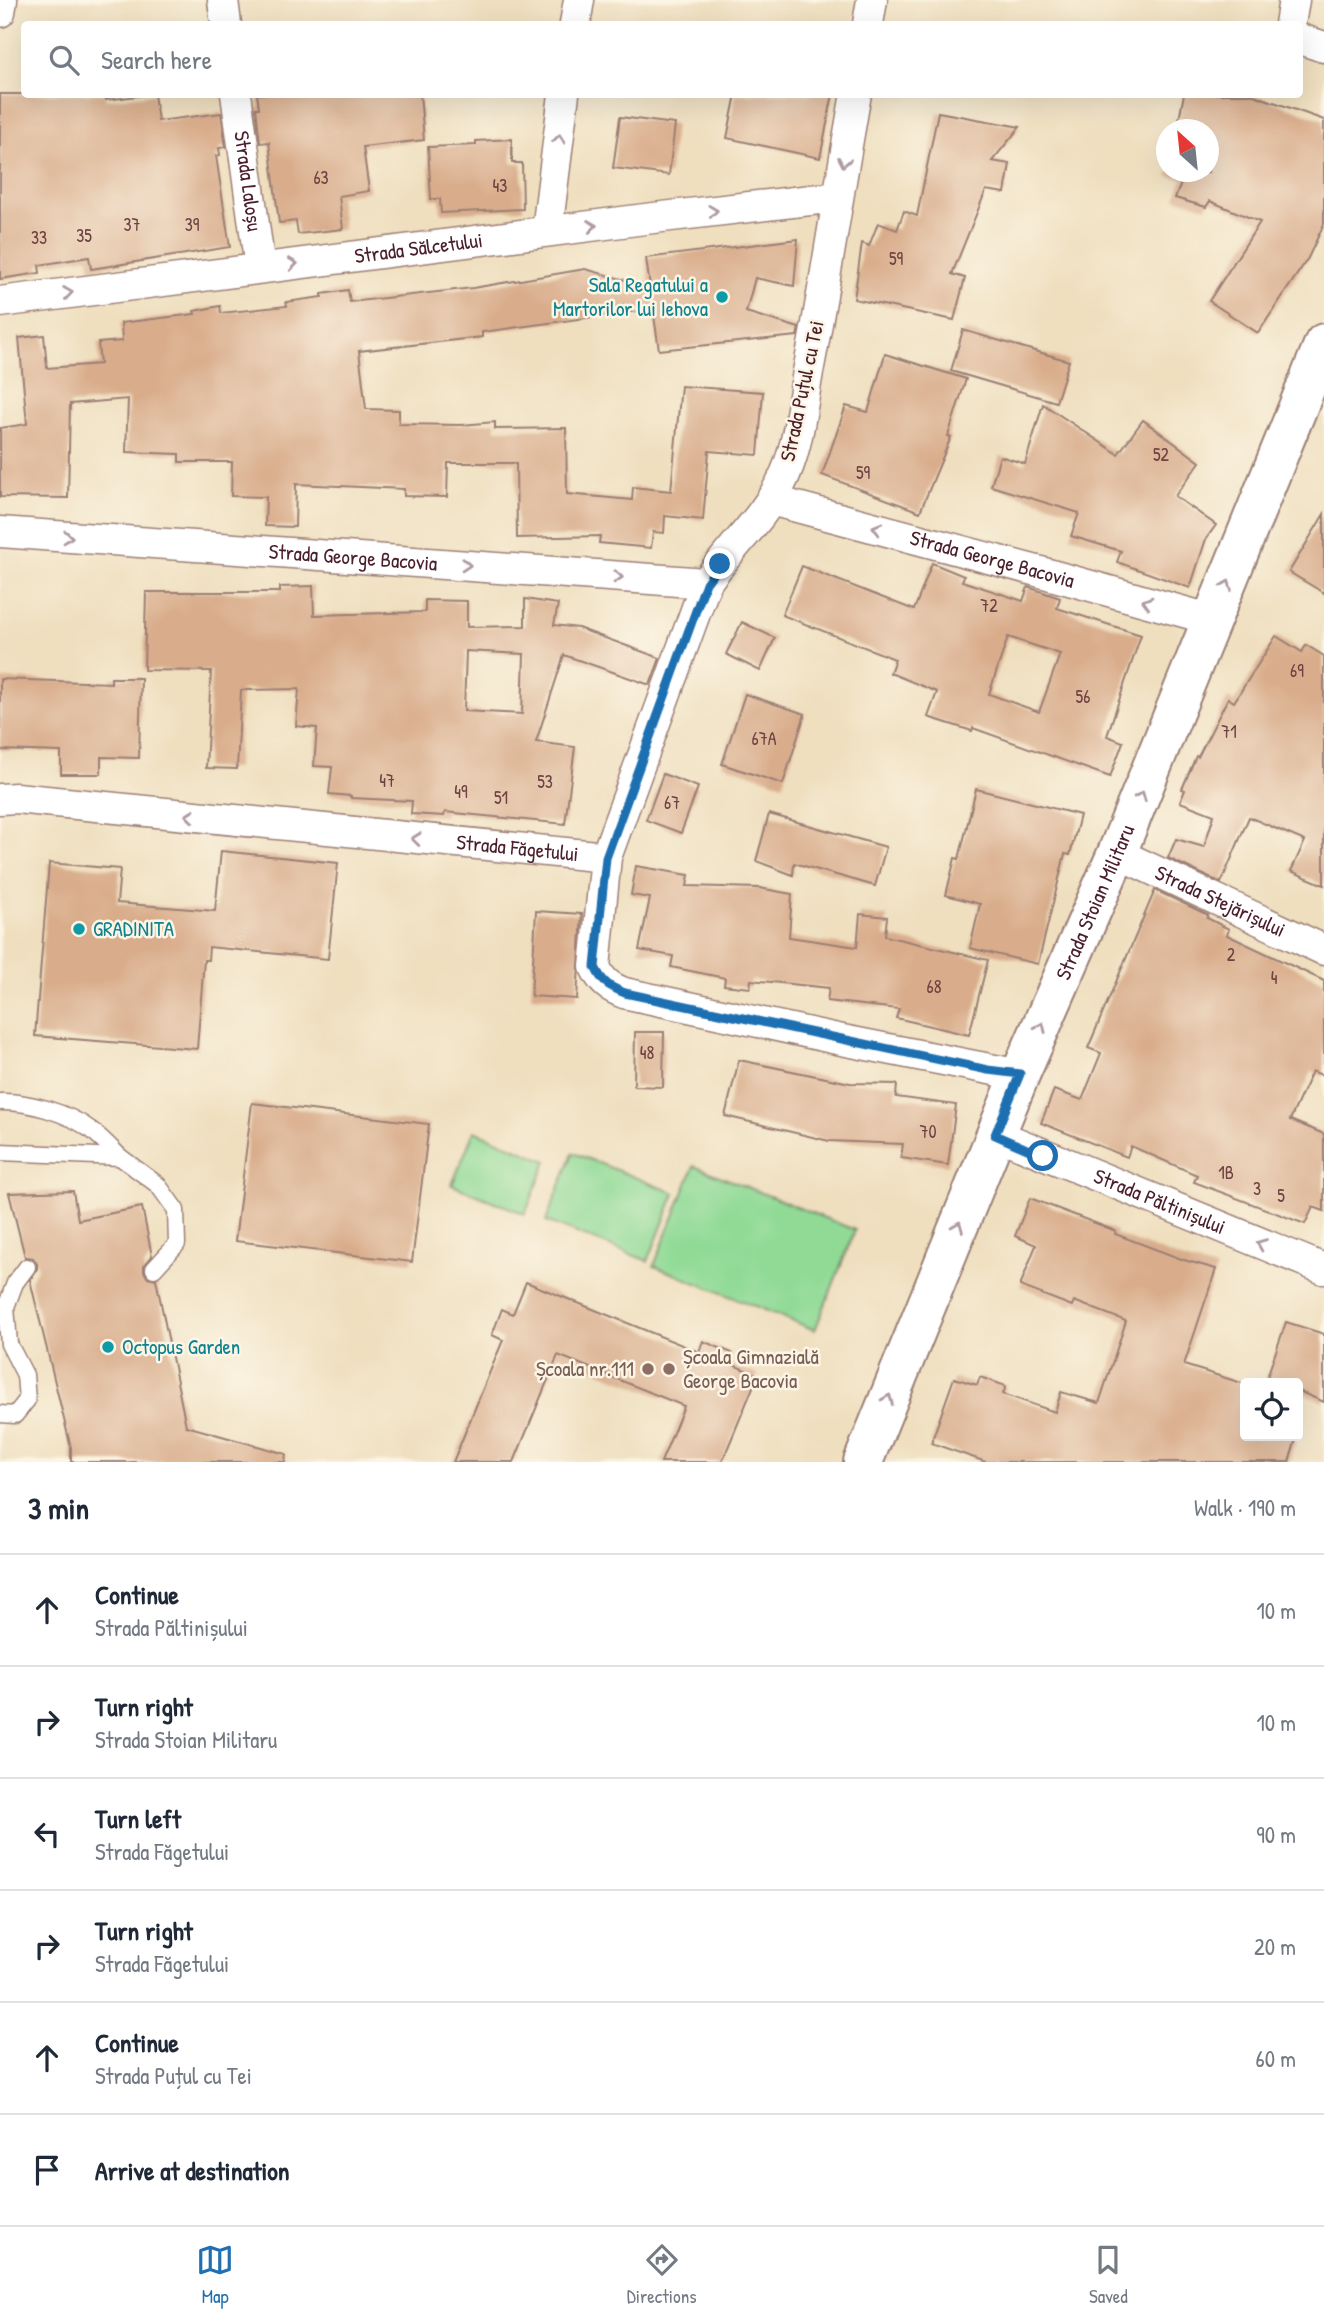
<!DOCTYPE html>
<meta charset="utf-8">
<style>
body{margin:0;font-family:"Patrick Hand",sans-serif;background:#f2f2f3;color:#1f2937}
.controls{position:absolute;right:21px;bottom:21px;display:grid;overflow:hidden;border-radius:7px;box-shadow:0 7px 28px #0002}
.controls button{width:63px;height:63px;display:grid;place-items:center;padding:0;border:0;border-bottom:2px solid #e0e1e3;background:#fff;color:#1f2937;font:35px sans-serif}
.compass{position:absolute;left:1156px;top:119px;width:63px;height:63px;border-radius:50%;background:#fff;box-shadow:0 7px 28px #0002;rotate:333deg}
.stop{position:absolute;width:21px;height:21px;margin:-16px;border:5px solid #1f6fb2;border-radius:50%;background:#fff}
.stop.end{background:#1f6fb2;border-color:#fff;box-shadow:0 2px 7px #0008}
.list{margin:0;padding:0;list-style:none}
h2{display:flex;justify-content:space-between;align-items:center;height:91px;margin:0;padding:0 28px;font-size:30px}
h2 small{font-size:23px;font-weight:400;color:#747a83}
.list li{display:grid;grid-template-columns:46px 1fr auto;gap:21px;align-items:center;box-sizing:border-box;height:112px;padding:0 28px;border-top:2px solid #e0e1e3}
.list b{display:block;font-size:26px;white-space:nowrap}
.list p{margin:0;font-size:23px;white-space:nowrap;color:#747a83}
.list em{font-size:23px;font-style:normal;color:#747a83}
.icon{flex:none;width:38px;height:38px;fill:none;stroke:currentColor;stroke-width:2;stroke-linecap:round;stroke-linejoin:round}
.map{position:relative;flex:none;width:1324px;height:1462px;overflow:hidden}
.search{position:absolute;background:#fff;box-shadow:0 7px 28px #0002;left:21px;right:21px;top:21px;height:77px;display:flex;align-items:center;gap:18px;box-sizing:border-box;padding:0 24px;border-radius:7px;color:#747a83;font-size:26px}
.sheet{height:763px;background:#fff}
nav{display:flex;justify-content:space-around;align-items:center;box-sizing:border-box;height:98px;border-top:2px solid #e0e1e3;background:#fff;font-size:19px;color:#747a83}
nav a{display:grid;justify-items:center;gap:4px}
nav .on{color:#1f6fb2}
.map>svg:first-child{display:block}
</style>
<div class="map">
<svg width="1324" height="1462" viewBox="0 0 1324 1462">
<rect width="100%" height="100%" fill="#fcf5e5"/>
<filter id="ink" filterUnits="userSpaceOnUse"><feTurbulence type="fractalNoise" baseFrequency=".0143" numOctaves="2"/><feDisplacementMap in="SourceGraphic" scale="14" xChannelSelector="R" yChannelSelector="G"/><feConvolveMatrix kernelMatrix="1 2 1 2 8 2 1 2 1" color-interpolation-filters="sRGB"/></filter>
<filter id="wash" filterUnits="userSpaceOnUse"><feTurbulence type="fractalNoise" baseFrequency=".00686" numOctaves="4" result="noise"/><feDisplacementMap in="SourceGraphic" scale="28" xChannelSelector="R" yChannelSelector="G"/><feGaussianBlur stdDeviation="1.57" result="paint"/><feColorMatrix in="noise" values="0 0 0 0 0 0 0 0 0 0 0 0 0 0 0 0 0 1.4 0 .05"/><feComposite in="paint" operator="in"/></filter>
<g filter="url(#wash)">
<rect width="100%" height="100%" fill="#efdfbf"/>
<!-- green -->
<g fill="#90da96" stroke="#6d7c60" stroke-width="2">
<path d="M474,1131l73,30 -22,53 -73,-29z"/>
<path d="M573,1153l102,40 -27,68 -102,-40z"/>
<path d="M694,1166l161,64 -40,100 -161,-64z"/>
</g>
<g id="blocks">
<!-- building -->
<g fill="#d9ad8c" fill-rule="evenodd">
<path d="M0,94h105l1,6 48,-6 4,27 63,-8 5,34 -7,1 1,7 -4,1 14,91 -139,22 -2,-12 -50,8 1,8 -40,6z"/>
<path d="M257,94h163l4,46 -61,7 6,44 -30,5 4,33 -45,5 -2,-13 -17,2 -10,-81 -9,1 -4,-35h3z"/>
<path d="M736,94h97l-13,64 -93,-20z"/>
<path d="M1184,94h67l73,26v104l-16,34 -50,75 -49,-32 51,-79 -50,-21 -4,6 -31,-9 8,-19 -15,-3 1,-4h39v-42h-31z"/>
<path d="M938,112l82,15 -28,34 18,3 -5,29 -19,-3 -34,84 13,4 -11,42 -100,-21 8,-56 7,3 9,-23 19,7 7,-19 13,5z"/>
<path d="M620,117l55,7 -6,51 -56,-7z"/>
<path d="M512,139v24h10l1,46 -82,4 -1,-14h-9l-3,-52 48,-2v-4z"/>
<path d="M798,239l-4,47 -39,-8 -9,34 53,16 -2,8 -138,14 -6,-41 -171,23v5l-123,14 7,58 33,1v14l62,1 34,-3v7l71,-1 1,66 65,6 1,-13 38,4 10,-105 82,6 -5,63 -49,-4 -6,69 -38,-4 -1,17 -11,-1 -2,16 -52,-5 1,-7 -83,2 -1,-75h-68l-1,34 -43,-1v-7l-108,-5 -1,43 -30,-1 1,-29 -35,-1 1,-34h-53v-8l-53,-2 2,-53 -58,5 -2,94 -68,-1v-69l27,-4 -8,-86 25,-3 3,33 53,-4 -2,-21 24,-2 -1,-18 74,-9 -1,-3 26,-5 1,7 66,-7 -1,-4 36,-5v-3l26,-4 2,12 123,-14 112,-19 65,18 -4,-29z"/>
<path d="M963,330l106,31 -13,41 -105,-31z"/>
<path d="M885,354l81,25 -18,57 3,1 -31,75 -98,-37 24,-69 22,6z"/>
<path d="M1043,404l75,50 25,-34 57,42 -25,34 41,29 -10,14 -16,49 -73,-26 4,-11 -50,-15 8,-23 -88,-27 9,-30 25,8z"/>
<path d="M1324,514v79l-35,-21z"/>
<path d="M932,563l32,13 -2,5 61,20 5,-14 32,11 -3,10 84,27 -34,101 16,6 -13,35 -137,-49 -1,3 -44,-14 9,-25 -47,-19 5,-14 -113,-44 20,-49 112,44zM1008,637l52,17 -21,58 -50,-18z"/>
<path d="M313,586l1,29 111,-3v-12l42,1v26l58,-1v-27l33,5 -4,21 24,3 82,30 -10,27 -86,-30 -28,87 39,5 -10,77 -120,-12 -1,4 -33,-2 1,-13 -61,-3v-2l-22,-2 3,-27 -18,-1 3,-38 -21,-2 3,-37 -58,1 -4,79 -31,-1 5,-97 -67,-1 2,-78h134v-5zM466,651l58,3 -2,60 -58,-3z"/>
<path d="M742,622l33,16 -15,33 -34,-17z"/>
<path d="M1276,636l26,16 4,-7 18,11v229l-33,-14 14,-30 -56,-24 -28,66 -53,-25 8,-19 28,8 10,-32 -34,-13 5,-12 -3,-1 14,-33 2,1 30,-59 6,4z"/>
<path d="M111,678h30l-2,80 -38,-1v17h-40v-22l-61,-2v-71l111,4z"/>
<path d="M745,694l60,20 -22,70 -61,-20z"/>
<path d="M663,774l35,13 -17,46 -35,-13z"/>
<path d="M976,789l104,26 -10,40 -5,-1 -27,110 -68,-16 10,-44 -34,-9 9,-37 4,1z"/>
<path d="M769,814l117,33 -11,39 -81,-23 -1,12 -37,-14z"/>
<path d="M221,851l117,12 -10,96 -119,-12 -1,13h-4l-7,89 -162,-13 14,-173 71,6 -3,34 98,8z"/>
<path d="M636,866l53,9 -2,11 72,2 33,6 -3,43 68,10 3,-33 27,3 -2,19 103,24 -19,75 -73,-17 3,-9 -72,-8 2,-13 -78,-8 -1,8 -26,-3 1,-7 -54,-11 2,-11 -34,-6 11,-52 -19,-3z"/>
<path d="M1155,890l53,25 -1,3 22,11 -2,6 97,46v95l-12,-5 -22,49 34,14v77l-11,-4 -8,17 -111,-42 3,-7 -66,-29 -4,11 -86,-34 13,-33 28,10 19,-47 -13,-5z"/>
<path d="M536,911l46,3 -5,85 -46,-3z"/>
<path d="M635,1032h29l-1,55 -29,-1z"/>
<path d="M739,1060l111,23 47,1 -1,13 60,8 -8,60 -47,-7 2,-14 -74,-3 -104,-25z"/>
<path d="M252,1103l177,21 -17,138 -177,-21z"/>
<path d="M73,1191l5,29 64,-13 10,49 -8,10v5l3,6 9,2 30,147 100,28 -1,8h-214v-14l-41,-168 7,-11v-5l-4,-6 -8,-1 -16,-64z"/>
<path d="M1030,1198l86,33 -1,3 69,26 32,9 -32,96 61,19v52h52l-8,26h-303l-55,-19 23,-65 23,7 3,-8 26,9 -3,8 52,18 6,-20 38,11 27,-82 -52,-20 -2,5 -52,-20 16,-41 -21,-9z"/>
<path d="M526,1282l173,70 4,-11 29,12 -4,10 30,12 -36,87h-61l23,-56 -126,-51 -44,107h-61l50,-122 -11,-5 10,-26 11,5z"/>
<path d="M1286,1322l38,12v68l-26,-11v-8h-33z"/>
</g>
</g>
</g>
<g filter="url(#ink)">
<use href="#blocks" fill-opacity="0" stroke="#9c7f75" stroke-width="2"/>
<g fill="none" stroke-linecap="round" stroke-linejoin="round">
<defs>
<g id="service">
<path d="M0,1102c27,-1 69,11 91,28 10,7 20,18 29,27l-120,-5"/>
<path d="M120,1157l38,28 18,25 1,34 -23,25"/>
<path d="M0,1414l15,1 12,-15 -2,-25 -16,-31 -3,-37 9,-24 12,-16"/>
</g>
<g id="minor">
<path d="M223,0l3,24"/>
<path d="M0,12l2,-12"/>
<path d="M575,24l4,-24"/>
<path d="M868,24l4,-24"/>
<path d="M1290,24l4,-24"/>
<path d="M1300,39l24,8"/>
<path id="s1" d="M236,94l24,174"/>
<path d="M856,94c-17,93 -30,186 -48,278 -7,38 -10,80 -28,113 -20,37 -51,64 -74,98l-100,274 -11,110c7,15 14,20 29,26l218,47 178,35"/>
<path d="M547,231l17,-137"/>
<path id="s2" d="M0,302l645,-83 192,-22"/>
<path id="s3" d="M771,500l266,71 176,49"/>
<path id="s4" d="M0,532l706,51"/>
<path id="s5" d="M0,799l16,-1 590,59"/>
<path id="s6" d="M1117,853l207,97"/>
<path id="s7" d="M995,1134l329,135"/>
</g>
<g id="tertiary">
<path id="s8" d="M863,1462l157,-387 97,-222 207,-510"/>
</g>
</defs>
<!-- service casing -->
<use href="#service" stroke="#9c7f75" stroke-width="19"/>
<!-- minor casing -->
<use href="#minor" stroke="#9c7f75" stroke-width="33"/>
<!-- tertiary casing -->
<use href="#tertiary" stroke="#9c7f75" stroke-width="42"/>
<!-- service -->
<use href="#service" stroke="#fff" stroke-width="16"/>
<!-- minor -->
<use href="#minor" stroke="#fff" stroke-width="30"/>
<!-- tertiary -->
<use href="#tertiary" stroke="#fff" stroke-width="38"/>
</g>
<!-- one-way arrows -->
<defs><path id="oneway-chevron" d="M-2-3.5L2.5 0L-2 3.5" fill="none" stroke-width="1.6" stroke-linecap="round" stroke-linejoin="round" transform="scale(1.75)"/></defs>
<g stroke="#ae9aa0">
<use href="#oneway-chevron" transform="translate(559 139) rotate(-83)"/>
<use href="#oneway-chevron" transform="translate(844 162) rotate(100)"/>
<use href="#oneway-chevron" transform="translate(713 211) rotate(-7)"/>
<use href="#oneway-chevron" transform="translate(592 226) rotate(-7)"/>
<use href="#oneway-chevron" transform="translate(293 264) rotate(-7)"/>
<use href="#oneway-chevron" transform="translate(68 293) rotate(-8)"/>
<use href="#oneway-chevron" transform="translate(877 528) rotate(-165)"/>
<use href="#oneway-chevron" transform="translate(68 537) rotate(4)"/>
<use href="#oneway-chevron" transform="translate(466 565) rotate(4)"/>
<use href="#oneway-chevron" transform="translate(618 577) rotate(4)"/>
<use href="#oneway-chevron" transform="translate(1227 585) rotate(-68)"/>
<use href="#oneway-chevron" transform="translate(1147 602) rotate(-164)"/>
<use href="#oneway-chevron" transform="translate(1141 796) rotate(-68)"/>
<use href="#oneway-chevron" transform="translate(190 816) rotate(-174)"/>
<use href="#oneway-chevron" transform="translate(416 839) rotate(-174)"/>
<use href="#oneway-chevron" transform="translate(1041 1027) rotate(-66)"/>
<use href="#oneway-chevron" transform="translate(958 1226) rotate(-68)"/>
<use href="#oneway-chevron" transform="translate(1261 1244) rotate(-158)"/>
<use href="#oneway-chevron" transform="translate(888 1399) rotate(-68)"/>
</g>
</g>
<g fill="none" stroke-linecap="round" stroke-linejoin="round" filter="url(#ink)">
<!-- route -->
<path stroke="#1f6fb2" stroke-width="9" d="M720,564l-14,19 -100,275 -11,109c7,15 14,20 30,26l363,77 32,4 -25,61 48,21"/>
</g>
<!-- markers -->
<g fill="#0f9aa8" stroke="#fcf5e5" stroke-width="2.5">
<circle cx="722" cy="297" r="7"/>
<circle cx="79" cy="929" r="7"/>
<circle cx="108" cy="1347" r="7"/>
</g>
<g fill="#8d6e63" stroke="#fcf5e5" stroke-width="2.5">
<circle cx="648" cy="1369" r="7"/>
<circle cx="669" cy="1369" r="7"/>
</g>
<g text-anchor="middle" stroke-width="5" stroke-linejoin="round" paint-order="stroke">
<!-- number labels -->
<g font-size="18" fill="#6e4243">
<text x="321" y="184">63</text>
<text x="500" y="192">43</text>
<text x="132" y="231">37</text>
<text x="192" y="231">39</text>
<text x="84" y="242">35</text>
<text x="39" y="244">33</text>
<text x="896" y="265">59</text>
<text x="1161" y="461">52</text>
<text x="863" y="479">59</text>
<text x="989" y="612">72</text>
<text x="1297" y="677">69</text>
<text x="1083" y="703">56</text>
<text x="1229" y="738">71</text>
<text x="764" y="745">67A</text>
<text x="387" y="787">47</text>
<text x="545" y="788">53</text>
<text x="461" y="798">49</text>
<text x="501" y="804">51</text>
<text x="672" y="809">67</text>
<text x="1231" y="961">2</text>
<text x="1274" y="984">4</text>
<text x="934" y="993">68</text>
<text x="647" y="1059">48</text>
<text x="928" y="1138">70</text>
<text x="1226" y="1179">1B</text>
<text x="1257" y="1195">3</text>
<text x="1281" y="1202">5</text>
</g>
<!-- street labels -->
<g font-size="21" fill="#4a1f2b" stroke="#fcf5e5">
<text dy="7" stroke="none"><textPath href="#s1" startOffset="88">Strada Laloșu</textPath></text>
<text dy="7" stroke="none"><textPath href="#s2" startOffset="422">Strada Sălcetului</textPath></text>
<text transform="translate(802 391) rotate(-78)" y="7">Strada Puțul cu Tei</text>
<text dy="7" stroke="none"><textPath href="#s4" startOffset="354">Strada George Bacovia</textPath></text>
<text dy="7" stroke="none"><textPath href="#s3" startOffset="229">Strada George Bacovia</textPath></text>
<text dy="7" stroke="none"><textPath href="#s5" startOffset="520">Strada Făgetului</textPath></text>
<text dy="7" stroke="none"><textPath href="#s6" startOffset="114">Strada Stejărișului</textPath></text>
<text dy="7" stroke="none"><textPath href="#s8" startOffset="606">Strada Stoian Militaru</textPath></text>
<text dy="7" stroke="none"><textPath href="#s7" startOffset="178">Strada Păltinișului</textPath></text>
</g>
<!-- culture labels -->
<g font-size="21" fill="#0d838f" stroke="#fcf5e5" text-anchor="start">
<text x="708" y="292" text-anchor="end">Sala Regatului a<tspan x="708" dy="24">Martorilor lui Iehova</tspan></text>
<text x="93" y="936">GRADINITA</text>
<text x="122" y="1354">Octopus Garden</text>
</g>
<!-- education labels -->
<g font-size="21" fill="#785e54" stroke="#fcf5e5" text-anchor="start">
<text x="683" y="1364">Școala Gimnazială<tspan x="683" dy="24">George Bacovia</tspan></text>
<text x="634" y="1376" text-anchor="end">Școala nr.111</text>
</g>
</g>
</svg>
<div class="controls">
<button><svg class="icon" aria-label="locate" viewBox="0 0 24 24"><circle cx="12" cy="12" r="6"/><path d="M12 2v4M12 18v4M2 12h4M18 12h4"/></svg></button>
</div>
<svg class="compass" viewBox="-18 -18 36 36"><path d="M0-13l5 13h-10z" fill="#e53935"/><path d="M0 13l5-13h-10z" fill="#747a83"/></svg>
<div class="stop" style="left:1043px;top:1156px"></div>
<div class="stop end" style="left:720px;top:564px"></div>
<div class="search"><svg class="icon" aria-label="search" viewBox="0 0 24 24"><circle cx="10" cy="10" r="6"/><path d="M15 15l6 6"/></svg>Search here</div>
</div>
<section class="sheet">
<h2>3 min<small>Walk · 190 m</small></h2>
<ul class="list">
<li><svg class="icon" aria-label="ahead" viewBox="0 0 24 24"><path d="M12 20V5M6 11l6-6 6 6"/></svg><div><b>Continue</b><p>Strada Păltinișului</p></div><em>10 m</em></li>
<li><svg class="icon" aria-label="right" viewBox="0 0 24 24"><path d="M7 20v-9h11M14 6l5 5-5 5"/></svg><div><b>Turn right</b><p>Strada Stoian Militaru</p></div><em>10 m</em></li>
<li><svg class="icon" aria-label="left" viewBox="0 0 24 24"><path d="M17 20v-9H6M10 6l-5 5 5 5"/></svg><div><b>Turn left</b><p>Strada Făgetului</p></div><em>90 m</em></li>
<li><svg class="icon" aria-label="right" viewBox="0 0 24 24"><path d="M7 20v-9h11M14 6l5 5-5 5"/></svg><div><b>Turn right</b><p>Strada Făgetului</p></div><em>20 m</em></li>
<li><svg class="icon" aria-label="ahead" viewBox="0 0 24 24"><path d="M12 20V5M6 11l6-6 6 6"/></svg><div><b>Continue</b><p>Strada Puțul cu Tei</p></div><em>60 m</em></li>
<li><svg class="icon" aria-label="arrive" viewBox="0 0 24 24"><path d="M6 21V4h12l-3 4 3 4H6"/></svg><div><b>Arrive at destination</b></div></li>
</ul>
</section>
<nav>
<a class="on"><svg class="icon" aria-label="map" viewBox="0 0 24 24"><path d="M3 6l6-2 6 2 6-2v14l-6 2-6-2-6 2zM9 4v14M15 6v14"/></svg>Map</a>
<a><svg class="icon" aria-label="directions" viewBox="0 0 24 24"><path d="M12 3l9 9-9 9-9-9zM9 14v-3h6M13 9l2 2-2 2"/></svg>Directions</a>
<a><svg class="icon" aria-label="saved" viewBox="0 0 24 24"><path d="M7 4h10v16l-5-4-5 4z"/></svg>Saved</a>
</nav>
